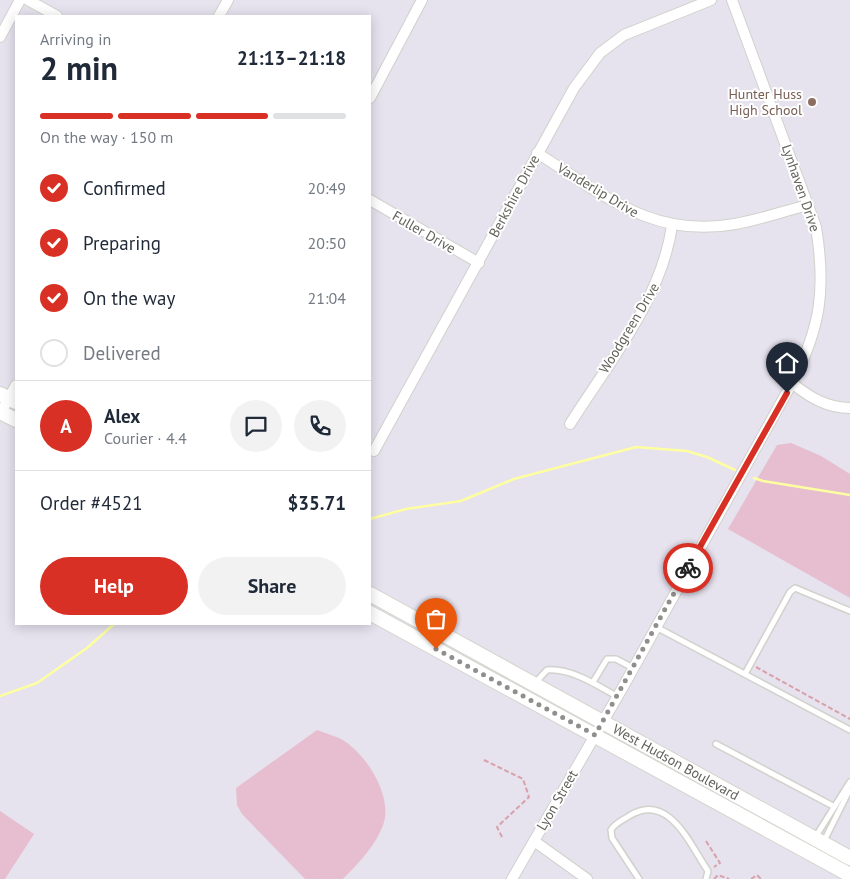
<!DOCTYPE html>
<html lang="en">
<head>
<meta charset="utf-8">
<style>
	body { margin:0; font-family:"PT Sans",sans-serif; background:#f2f2f3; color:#1f2937; height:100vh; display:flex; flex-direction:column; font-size:19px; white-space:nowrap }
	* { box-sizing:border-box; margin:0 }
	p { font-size:16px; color:#747a83 }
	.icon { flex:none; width:28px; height:28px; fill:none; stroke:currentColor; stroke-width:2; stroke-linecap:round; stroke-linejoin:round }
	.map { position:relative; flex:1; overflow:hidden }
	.drawer { position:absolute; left:15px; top:15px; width:356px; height:610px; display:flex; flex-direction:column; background:#fff; border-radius:0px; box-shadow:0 2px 12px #0003 }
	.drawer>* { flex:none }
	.pin { position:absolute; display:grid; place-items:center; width:42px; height:42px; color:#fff; margin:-51px -21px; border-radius:50% 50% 50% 0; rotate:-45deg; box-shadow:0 0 5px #0007 }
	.pin .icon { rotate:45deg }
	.courier { position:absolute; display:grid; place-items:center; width:50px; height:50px; margin:-25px; border:4px solid #d93025; border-radius:50%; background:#fff; color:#222; box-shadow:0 1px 6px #0007 }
	.headline em { font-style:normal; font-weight:800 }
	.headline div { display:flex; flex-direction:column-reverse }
	.headline { display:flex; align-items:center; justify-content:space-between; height:85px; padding:0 25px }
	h1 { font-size:32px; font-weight:800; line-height:38px }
	.bar { display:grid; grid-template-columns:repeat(4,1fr); gap:8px 5px; align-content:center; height:60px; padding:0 25px }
	.bar i { height:6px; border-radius:4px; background:#e0e1e3 }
	.bar .active { background:#d93025 }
	.bar p { grid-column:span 4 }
	.line { display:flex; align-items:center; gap:12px; padding:0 25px; border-top:1px solid #e0e1e3 }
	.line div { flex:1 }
	.round { display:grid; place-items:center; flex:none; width:52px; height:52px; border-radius:26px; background:#f2f2f3 }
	ol { padding:0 25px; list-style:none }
	li { display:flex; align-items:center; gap:15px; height:55px }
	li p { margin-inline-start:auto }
	li .icon { padding:5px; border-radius:50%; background:#d93025; color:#fff; stroke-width:4 }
	li:last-child { color:#747a83 }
	li i { width:28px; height:28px; border:2px solid #e0e1e3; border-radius:50% }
	.button { display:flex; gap:10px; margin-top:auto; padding:10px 25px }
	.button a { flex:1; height:58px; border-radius:30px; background:#d93025; color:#fff; font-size:20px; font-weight:800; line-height:58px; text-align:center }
	.button a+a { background:#f2f2f3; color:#1f2937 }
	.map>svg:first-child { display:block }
	.green { fill:#e6becf }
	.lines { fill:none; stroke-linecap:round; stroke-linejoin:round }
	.stream { stroke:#fdffa1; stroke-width:2.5 }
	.lane-casing { stroke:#d0d2cb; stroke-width:8 }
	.street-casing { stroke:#d0d2cb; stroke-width:12 }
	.secondary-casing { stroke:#d4d6cd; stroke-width:16 }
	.path { stroke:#d8a1aa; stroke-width:2; stroke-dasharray:5 2.5; stroke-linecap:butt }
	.lane { stroke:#fff; stroke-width:5 }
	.street { stroke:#fff; stroke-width:10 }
	.secondary { stroke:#fff; stroke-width:14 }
	.done { stroke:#908f8e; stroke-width:5; stroke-dasharray:0 9 }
	.route { stroke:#d93025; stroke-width:6 }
	.education-dot { fill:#8d6e63; stroke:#fff; stroke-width:2 }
	.labels { text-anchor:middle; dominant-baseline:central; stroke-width:4; stroke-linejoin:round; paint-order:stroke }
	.education-label { font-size:14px; fill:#785e54; stroke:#fff; text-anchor:end }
	.street-label { font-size:14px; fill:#62635b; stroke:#fff }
</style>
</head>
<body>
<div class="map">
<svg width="850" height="879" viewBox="0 0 850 879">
	<rect width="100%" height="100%" fill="#e6e2ee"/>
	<g class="green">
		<path d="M791 443 821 456 850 474V598L728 529 777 445Z"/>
		<path d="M317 730C324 733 332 735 339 738 364 750 392 794 384 822 378 843 358 864 343 879H305L242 814 237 805 236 788Z"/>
		<path d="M669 769 818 847 762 822Z"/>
		<path d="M0 811 34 834 5 879H0Z"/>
	</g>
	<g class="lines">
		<g class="stream">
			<path d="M754 478 763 481 850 495"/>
			<path d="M370 519 406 509 461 501 514 479 636 447 687 451 707 457 735 470"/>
			<path d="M0 696 37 683 87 648 114 624"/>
		</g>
		<g class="lane-casing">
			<g id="lane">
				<path d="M656 627 850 730"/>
				<path d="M745 674 790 592 795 588 850 611"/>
				<path d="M593 682 607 659H616L633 668"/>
				<path d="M534 684 547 670C571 668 597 685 618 697"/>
				<path d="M716 744 833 806"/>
				<path d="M816 836 850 782"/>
				<path d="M823 843 848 793 847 787"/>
				<path d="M639 879 612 838 611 830C615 823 623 820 629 816 669 791 690 845 708 871L706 879"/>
			</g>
		</g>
		<g class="street-casing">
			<g id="street">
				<path d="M28 0 57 16"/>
				<path d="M219 16 228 0"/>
				<path d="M0 37 20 0"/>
				<path d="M370 98 422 0"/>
				<path d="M537 153C603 194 652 239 735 224 759 220 784 211 808 205"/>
				<path d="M370 200 479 263"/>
				<path d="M792 383C809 397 827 408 850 408"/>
				<path d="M0 414 16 385"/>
				<path d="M570 424C609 362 661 300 672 226"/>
				<path d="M374 451 574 88 600 53 624 35 711 0"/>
				<path d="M534 841 587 879"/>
				<path d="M512 879 623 687 792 383C821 327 826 289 816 227L732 0"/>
			</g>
		</g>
		<g class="secondary-casing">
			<g id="secondary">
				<path d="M0 394 16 402"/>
				<path d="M0 412 16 420"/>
				<path d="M370 594 850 858"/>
				<path d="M370 613 850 875"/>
			</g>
		</g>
		<g class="path">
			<path d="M756 667 850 719"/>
			<path d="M484 760 523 779 529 797 497 827 503 839"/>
			<path d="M706 841 720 863 714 867"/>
			<path d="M714 879 718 875 729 879"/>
			<path d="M751 879 757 875 761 879"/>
		</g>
		<use href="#lane" class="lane"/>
		<use href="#street" class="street"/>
		<use href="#secondary" class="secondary"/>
	</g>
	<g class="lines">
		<path class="done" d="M436 649 595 735 688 568"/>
		<path class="route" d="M688 568 787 393"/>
	</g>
	<circle class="education-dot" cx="812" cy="102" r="5"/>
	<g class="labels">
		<g class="education-label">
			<text x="802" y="94">Hunter Huss<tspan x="802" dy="16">High School</tspan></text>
		</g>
		<g class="street-label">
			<text transform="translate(801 188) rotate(71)">Lynhaven Drive</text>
			<text transform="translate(598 190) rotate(31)">Vanderlip Drive</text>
			<text transform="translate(514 196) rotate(-62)">Berkshire Drive</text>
			<text transform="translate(424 232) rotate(30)">Fuller Drive</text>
			<text transform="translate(629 328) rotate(-59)">Woodgreen Drive</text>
			<text transform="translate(676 762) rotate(29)">West Hudson Boulevard</text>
			<text transform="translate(557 800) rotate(-60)">Lyon Street</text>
		</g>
	</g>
</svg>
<div class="pin" style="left:436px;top:649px;background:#ea580c"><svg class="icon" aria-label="bag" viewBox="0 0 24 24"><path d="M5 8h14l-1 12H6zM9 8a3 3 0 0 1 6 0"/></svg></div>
<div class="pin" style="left:787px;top:393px;background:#1f2937"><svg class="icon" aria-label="home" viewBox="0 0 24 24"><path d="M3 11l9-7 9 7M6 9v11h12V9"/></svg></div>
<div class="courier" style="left:688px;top:568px"><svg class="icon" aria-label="bike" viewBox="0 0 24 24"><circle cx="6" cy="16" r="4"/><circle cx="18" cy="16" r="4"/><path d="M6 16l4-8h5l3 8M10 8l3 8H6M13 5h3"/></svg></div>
<section class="drawer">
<div class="headline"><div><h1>2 min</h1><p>Arriving in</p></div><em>21:13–21:18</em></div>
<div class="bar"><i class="active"></i><i class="active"></i><i class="active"></i><i></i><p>On the way · 150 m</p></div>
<ol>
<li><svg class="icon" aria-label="check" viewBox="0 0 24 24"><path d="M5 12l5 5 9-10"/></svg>Confirmed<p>20:49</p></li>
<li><svg class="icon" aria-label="check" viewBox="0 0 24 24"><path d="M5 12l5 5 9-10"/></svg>Preparing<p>20:50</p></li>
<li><svg class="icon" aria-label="check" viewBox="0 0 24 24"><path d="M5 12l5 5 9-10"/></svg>On the way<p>21:04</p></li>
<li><i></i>Delivered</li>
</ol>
<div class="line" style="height:90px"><b class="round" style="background:#d93025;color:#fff">A</b><div><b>Alex</b><p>Courier · 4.4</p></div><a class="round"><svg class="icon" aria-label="chat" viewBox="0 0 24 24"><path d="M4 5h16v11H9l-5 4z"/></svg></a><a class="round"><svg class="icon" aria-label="phone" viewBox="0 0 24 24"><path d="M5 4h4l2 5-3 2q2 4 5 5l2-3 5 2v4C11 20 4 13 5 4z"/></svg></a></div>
<div class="line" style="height:65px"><div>Order #4521</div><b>$35.71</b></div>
<div class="button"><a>Help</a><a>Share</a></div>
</section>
</div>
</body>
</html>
